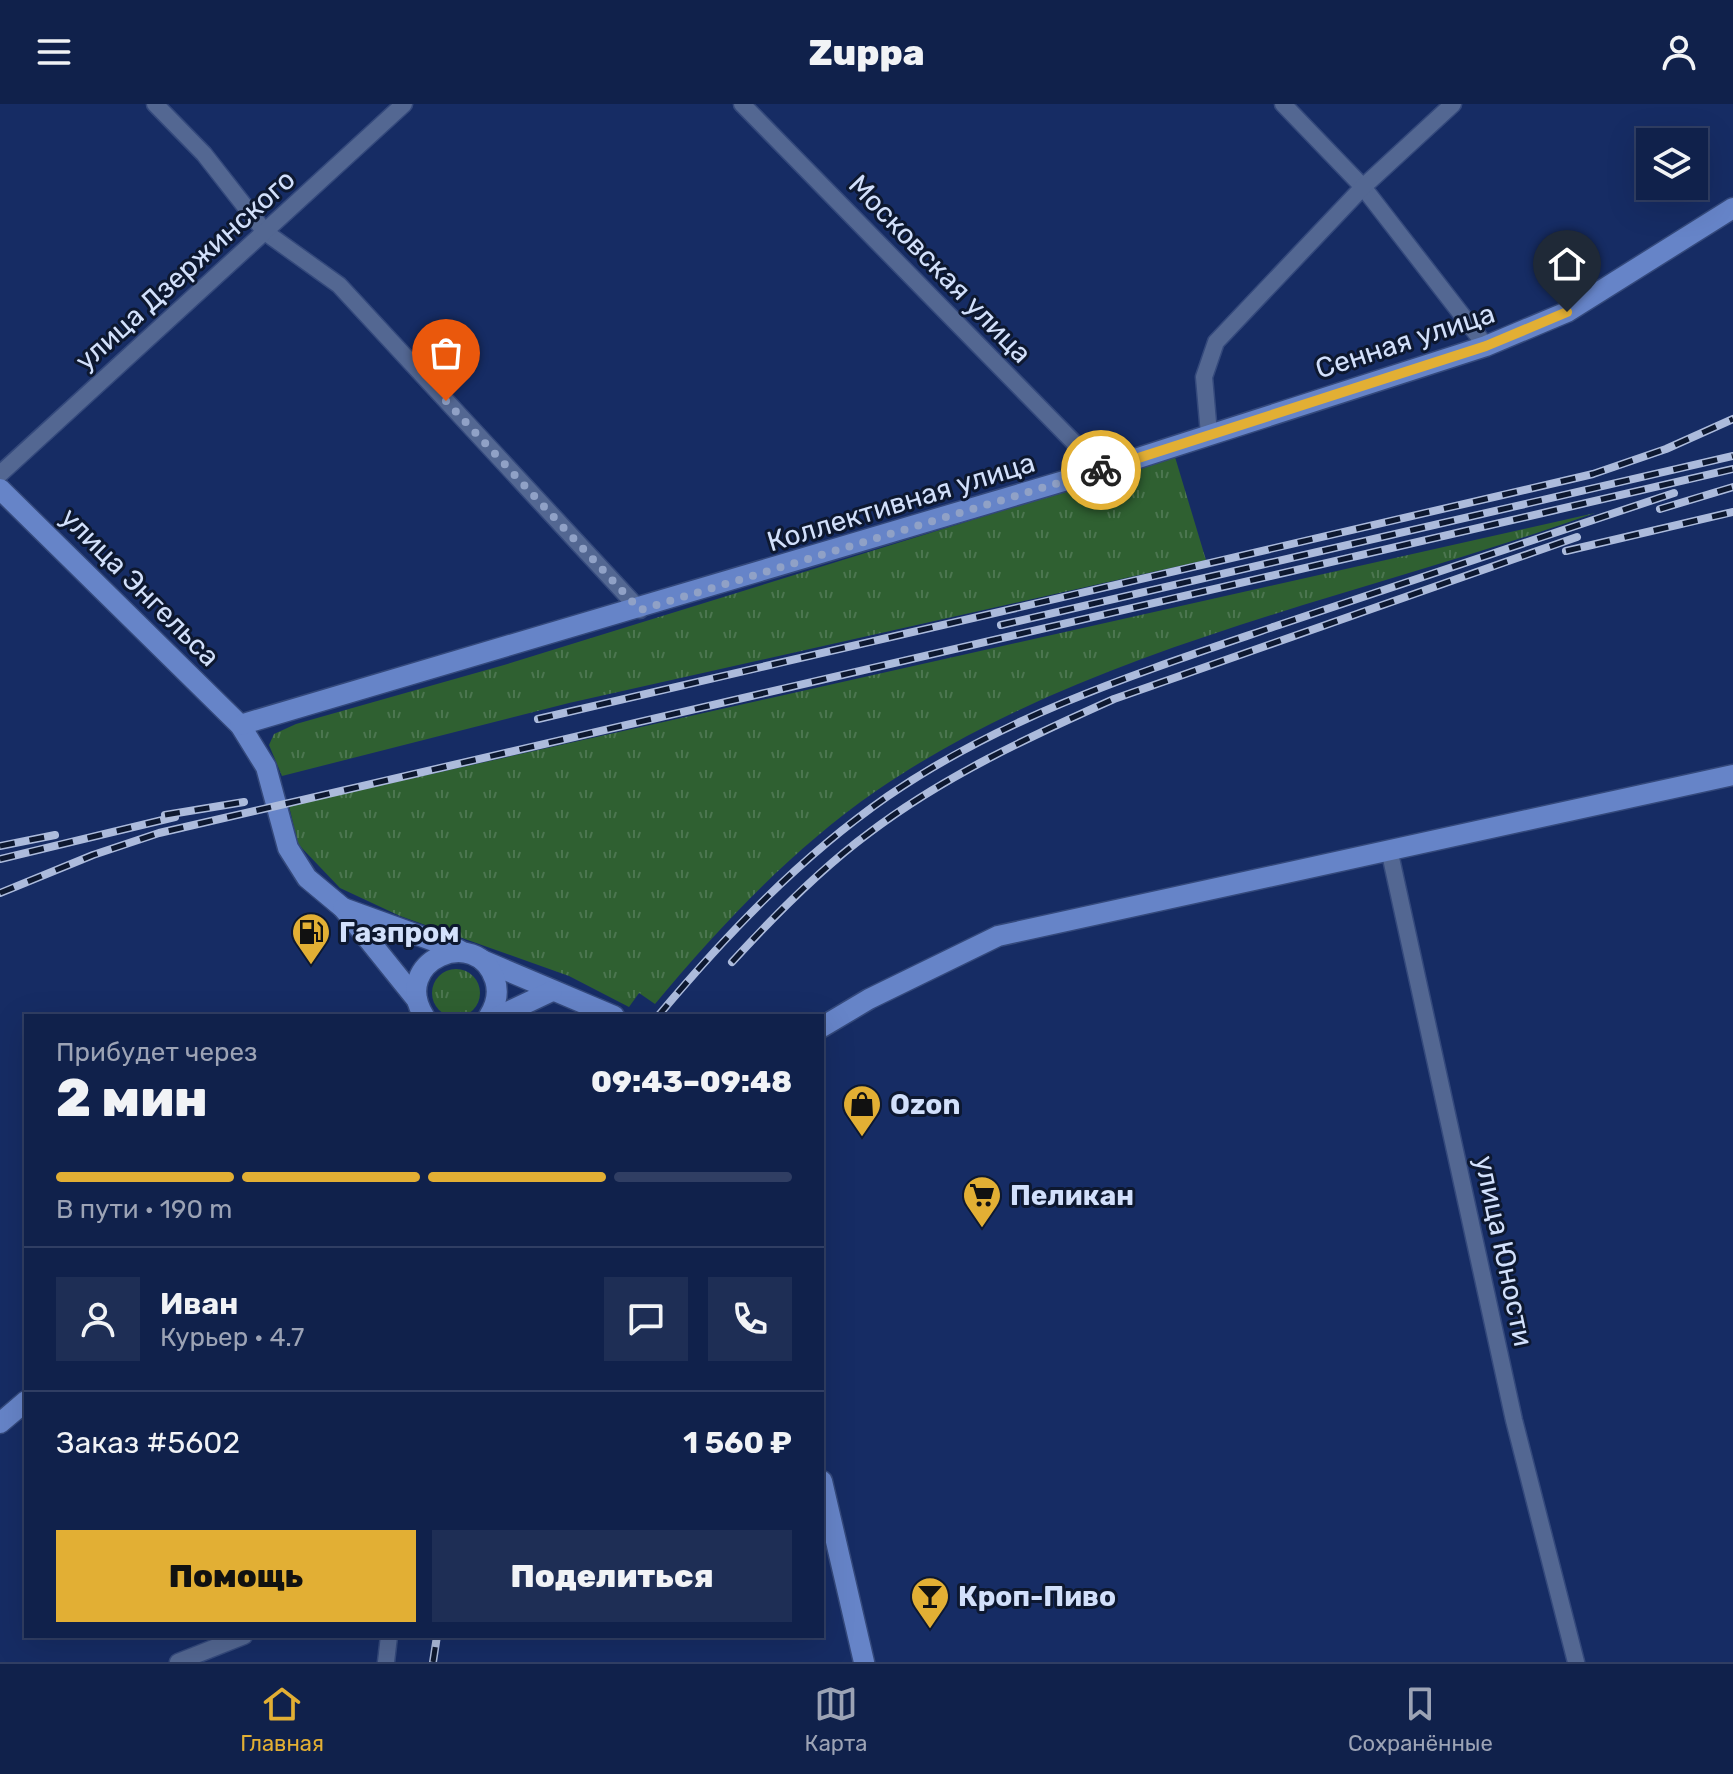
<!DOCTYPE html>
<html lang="ru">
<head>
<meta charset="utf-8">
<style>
	body { margin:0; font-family:Rubik,sans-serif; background:#1e2e55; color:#f1f3f6; height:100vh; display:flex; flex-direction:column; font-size:30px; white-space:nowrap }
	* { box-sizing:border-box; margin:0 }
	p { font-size:26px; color:#9ca3b5 }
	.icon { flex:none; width:44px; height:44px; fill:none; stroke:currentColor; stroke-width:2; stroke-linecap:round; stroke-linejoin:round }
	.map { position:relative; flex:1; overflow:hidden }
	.details { position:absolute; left:24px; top:910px; width:800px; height:624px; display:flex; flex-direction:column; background:#10214b; border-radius:0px; box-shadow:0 8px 32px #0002,0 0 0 2px #303e63 }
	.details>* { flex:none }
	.controls { position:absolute; left:1636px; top:24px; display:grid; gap:16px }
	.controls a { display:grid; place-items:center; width:72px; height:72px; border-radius:0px; background:#10214b; box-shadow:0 8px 32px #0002,0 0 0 2px #303e63; font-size:40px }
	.pin { position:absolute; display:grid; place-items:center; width:68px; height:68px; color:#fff; margin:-82px -34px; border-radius:50% 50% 50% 0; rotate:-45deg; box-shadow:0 0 8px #0007 }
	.pin .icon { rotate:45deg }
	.courier { position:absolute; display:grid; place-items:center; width:80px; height:80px; margin:-40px; border:6px solid #e2af34; border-radius:50%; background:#fff; color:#222; box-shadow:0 2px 10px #0007 }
	.overview em { font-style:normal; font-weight:800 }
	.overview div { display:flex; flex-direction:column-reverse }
	.overview { display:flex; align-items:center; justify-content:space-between; height:136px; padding:0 32px }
	h1 { font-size:52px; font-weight:800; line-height:60px }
	.bar { display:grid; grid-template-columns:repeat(4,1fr); gap:12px 8px; align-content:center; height:96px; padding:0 32px }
	.bar i { height:10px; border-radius:6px; background:#303e63 }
	.bar .selected { background:#e2af34 }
	.bar p { grid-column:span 4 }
	.line { display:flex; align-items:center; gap:20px; padding:0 32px; border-top:2px solid #303e63 }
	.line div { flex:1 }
	.round { display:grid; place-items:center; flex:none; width:84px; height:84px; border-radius:0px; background:#1e2e55 }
	.button { display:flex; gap:16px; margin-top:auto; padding:16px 32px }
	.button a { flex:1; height:92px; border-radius:0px; background:#e2af34; color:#111; font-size:32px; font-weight:800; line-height:92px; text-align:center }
	.button a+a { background:#1e2e55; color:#f1f3f6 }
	header { display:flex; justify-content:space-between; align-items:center; height:104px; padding:0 32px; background:#10214b; font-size:36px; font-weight:800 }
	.menu { display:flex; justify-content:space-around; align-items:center; height:112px; border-top:2px solid #303e63; background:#10214b; font-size:22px; color:#9ca3b5 }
	.menu a { display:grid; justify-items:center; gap:4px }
	.menu .selected { color:#e2af34 }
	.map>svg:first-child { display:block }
	.grass { fill:url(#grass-tufts) }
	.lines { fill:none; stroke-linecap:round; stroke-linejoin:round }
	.street-casing { stroke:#34497c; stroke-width:19 }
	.secondary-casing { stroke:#34497c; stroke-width:23 }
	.street { stroke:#536792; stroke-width:16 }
	.secondary { stroke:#6684c8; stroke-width:20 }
	.rail-casing { stroke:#acbbdc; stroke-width:8 }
	.rail { stroke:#0d1830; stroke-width:5; stroke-dasharray:15; stroke-linecap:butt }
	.done { stroke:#90a1c6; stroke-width:8; stroke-dasharray:0 14.4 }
	.route { stroke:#e2af34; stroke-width:10 }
	.labels { text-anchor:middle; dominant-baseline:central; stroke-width:6; stroke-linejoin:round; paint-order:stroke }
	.street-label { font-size:28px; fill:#d2e0fb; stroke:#0d1830 }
	.poi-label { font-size:28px; font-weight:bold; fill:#d2e0fb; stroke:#0d1830; text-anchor:start }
</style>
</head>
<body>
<header><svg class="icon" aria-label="menu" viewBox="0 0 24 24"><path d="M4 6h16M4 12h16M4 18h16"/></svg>Zuppa<svg class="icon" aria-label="person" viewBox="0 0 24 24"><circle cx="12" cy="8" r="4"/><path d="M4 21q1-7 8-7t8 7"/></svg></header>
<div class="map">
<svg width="1733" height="1558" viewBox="0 0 1733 1558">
	<defs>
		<pattern id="grass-tufts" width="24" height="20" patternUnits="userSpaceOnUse" patternTransform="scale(2)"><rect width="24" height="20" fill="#2f6031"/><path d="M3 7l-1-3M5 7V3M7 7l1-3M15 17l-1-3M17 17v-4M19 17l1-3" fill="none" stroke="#4c7650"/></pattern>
	</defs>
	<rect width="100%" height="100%" fill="#162c64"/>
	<g class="grass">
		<path d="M1175 353 1206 456 569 599 282 672 269 641 274 630 296 620 504 561Z"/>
		<path d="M1595 409C1360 493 1084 544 876 687 791 746 721 821 655 900L639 889 629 903 569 872 400 812 340 784 298 740 289 702Z"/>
		<circle cx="456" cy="889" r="24"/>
	</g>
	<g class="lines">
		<g class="street-casing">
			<g id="street">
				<path d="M155 0 204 50 265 128 339 181 640 506"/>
				<path d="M742 0 1101 366"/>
				<path d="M1283 0 1363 83 1486 242"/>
				<path d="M1209 330 1204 273 1216 238 1363 83 1453 0"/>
				<path d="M0 370 404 0"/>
				<path d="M1389 745 1514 1316 1576 1558"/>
				<path d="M178 1558 244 1532"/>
				<path d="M386 1558 389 1532"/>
			</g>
		</g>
		<g class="secondary-casing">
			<g id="secondary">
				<path d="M0 385 240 621 266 663 288 744 307 774 343 804 417 896"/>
				<path d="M240 621 1101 366 1486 242 1567 208 1733 104"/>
				<path d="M343 804 459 846"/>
				<path d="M482 856 614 912"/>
				<path d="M424 912C390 857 477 820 495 876 499 889 496 901 489 912"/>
				<path d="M499 912 552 887"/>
				<path d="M822 923 869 895 998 832 1733 671"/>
				<path d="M0 1319 26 1297"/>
				<path d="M822 1377 864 1558"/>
			</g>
		</g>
		<use href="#street" class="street"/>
		<use href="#secondary" class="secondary"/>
		<g class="rail-casing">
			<g id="rail">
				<path d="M1660 405 1733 383"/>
				<path d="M1566 447 1733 408"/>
				<path d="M1001 521 1733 352"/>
				<path d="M538 615 1593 370 1666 345 1733 315"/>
				<path d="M165 711 244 698"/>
				<path d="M0 742 55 731"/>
				<path d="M0 755 175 713"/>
				<path d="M0 789 93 751 159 729 1733 365"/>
				<path d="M732 858C774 812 819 766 869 729 944 672 1029 633 1114 595L1577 433"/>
				<path d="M658 912C727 830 799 754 888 692 1007 610 1144 567 1279 521 1410 477 1542 433 1674 389"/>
				<path d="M433 1558 437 1532"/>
			</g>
		</g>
		<use href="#rail" class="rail"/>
	</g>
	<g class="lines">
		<path class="done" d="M446 297 640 506 1101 366"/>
		<path class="route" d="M1101 366 1486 242 1567 208"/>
	</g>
	<defs>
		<g id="fuel-pin" transform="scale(2)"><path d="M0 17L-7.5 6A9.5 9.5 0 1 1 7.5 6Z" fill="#e2af34" stroke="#0d1830"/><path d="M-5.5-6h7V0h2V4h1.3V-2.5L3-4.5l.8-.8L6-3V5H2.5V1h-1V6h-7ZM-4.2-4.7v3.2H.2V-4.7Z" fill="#111"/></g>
		<g id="shop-pin" transform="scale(2)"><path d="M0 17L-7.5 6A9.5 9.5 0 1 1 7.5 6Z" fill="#e2af34" stroke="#0d1830"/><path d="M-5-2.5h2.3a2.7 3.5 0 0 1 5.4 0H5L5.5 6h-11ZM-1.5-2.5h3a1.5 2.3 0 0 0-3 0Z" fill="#111"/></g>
		<g id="supermarket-pin" transform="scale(2)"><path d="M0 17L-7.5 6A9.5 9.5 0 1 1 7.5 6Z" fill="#e2af34" stroke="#0d1830"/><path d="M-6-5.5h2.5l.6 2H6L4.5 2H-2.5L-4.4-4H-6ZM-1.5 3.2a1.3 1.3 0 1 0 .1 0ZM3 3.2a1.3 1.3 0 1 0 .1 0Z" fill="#111"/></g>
		<g id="bar-pin" transform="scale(2)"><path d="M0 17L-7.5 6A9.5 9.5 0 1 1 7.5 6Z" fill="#e2af34" stroke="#0d1830"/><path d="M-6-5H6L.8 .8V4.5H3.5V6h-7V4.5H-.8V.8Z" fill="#111"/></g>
	</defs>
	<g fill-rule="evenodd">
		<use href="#fuel-pin" x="311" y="828"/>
		<use href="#shop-pin" x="862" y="1000"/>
		<use href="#supermarket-pin" x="982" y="1091"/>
		<use href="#bar-pin" x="930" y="1492"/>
	</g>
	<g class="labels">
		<g class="street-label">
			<text transform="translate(940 165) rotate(46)">Московская улица</text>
			<text transform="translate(185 166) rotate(-42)">улица Дзержинского</text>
			<text transform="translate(1405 237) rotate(-18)">Сенная улица</text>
			<text transform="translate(901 398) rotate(-17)">Коллективная улица</text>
			<text transform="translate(140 483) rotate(45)">улица Энгельса</text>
			<text transform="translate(1504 1147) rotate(78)">улица Юности</text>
		</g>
		<g class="poi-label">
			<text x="339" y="828">Газпром</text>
			<text x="890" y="1000">Ozon</text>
			<text x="1010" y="1091">Пеликан</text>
			<text x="958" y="1492">Кроп-Пиво</text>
		</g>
	</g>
</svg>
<div class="controls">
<a><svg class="icon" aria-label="layers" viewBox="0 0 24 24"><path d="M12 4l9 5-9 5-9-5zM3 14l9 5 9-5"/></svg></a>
</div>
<div class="pin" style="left:446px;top:297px;background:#ea580c"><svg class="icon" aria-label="bag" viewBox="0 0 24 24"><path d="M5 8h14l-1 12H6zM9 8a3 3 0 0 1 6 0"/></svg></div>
<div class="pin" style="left:1567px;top:208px;background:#1f2937"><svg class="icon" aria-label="home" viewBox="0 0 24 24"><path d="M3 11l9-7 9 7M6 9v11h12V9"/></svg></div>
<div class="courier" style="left:1101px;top:366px"><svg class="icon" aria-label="bike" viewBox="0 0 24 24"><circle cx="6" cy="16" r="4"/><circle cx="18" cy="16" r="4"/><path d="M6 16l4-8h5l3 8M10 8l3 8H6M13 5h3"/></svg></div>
<section class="details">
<div class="overview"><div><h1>2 мин</h1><p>Прибудет через</p></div><em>09:43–09:48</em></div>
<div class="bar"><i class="selected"></i><i class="selected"></i><i class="selected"></i><i></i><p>В пути · 190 m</p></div>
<div class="line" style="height:144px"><a class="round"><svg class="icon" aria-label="person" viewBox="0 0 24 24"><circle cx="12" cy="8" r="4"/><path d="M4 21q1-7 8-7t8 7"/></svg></a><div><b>Иван</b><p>Курьер · 4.7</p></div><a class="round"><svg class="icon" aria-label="chat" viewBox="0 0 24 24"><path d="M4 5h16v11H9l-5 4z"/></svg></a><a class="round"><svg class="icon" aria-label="phone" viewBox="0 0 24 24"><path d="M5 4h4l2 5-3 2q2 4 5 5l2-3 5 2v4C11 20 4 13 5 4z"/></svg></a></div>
<div class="line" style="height:104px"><div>Заказ #5602</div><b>1 560 ₽</b></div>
<div class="button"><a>Помощь</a><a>Поделиться</a></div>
</section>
</div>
<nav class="menu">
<a class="selected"><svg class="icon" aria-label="home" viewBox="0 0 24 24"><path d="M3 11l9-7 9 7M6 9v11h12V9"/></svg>Главная</a>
<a><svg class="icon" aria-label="map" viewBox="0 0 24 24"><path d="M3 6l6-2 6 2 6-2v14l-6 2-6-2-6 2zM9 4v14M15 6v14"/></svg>Карта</a>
<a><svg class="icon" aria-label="saved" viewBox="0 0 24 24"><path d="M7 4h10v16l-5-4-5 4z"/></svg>Сохранённые</a>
</nav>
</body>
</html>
